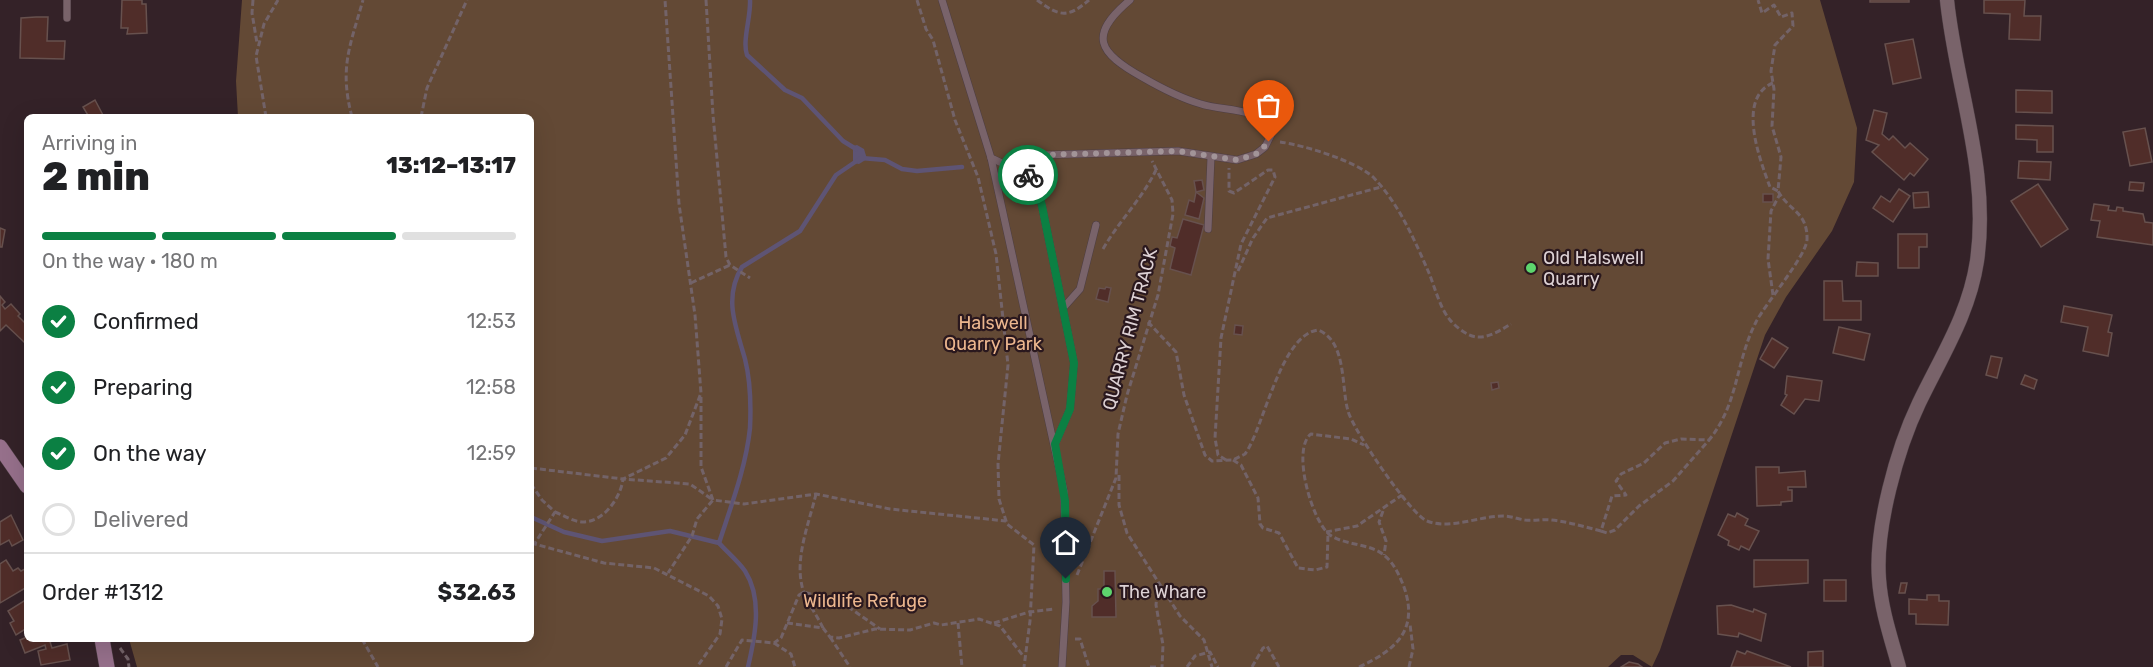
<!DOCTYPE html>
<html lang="en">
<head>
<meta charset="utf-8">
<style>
	body { margin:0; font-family:Rubik,sans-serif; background:#f6f6f6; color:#202124; height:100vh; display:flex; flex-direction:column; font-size:22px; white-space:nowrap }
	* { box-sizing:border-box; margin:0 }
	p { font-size:20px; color:#757577 }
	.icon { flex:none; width:33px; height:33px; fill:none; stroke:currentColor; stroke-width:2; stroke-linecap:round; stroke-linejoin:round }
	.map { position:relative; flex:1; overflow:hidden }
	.drawer { position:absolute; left:24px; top:114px; width:510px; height:528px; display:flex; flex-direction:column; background:#fff; border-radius:9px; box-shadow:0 6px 24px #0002 }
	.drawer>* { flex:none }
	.pin { position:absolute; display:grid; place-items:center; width:51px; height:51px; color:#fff; margin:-62px -26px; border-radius:50% 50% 50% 0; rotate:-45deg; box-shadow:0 0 6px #0007 }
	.pin .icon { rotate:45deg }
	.courier { position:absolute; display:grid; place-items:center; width:60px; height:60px; margin:-30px; border:4px solid #0b8043; border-radius:50%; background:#fff; color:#222; box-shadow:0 2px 8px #0007 }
	.headline em { font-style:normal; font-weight:800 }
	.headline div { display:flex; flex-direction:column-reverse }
	.headline { display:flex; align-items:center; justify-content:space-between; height:102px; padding:0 18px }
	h1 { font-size:39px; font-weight:800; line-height:45px }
	.bar { display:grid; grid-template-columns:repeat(4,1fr); gap:9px 6px; align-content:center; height:72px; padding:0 18px }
	.bar i { height:8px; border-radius:4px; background:#e0e0e0 }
	.bar .selected { background:#0b8043 }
	.bar p { grid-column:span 4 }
	.line { display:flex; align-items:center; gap:15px; padding:0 18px; border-top:2px solid #e0e0e0 }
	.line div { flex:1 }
	ol { padding:0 18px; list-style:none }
	li { display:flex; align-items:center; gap:18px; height:66px }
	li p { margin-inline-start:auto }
	li .icon { padding:6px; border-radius:50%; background:#0b8043; color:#fff; stroke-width:4 }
	li:last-child { color:#757577 }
	li i { width:33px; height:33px; border:3px solid #e0e0e0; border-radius:50% }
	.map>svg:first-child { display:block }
	.green { fill:#634935 }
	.water { fill:#5e5474 }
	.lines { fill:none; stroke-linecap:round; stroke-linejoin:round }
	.stream { stroke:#5e5474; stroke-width:4.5 }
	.building { fill:#502d29; stroke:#67514e; stroke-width:1.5 }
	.lane-casing { stroke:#4d3e44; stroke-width:8 }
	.street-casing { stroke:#4d3e44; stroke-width:15 }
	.secondary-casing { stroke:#4d3e44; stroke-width:16 }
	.path { stroke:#736368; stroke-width:3; stroke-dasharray:6 3; stroke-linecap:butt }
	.lane { stroke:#79636a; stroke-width:7 }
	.street { stroke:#79636a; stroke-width:14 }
	.secondary { stroke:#96708b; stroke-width:15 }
	.done { stroke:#a29498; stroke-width:6; stroke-dasharray:0 10.8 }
	.route { stroke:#0b8043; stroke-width:8 }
	.poi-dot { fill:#5dd56d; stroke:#2a181e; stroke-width:2 }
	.labels { text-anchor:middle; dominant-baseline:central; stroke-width:4.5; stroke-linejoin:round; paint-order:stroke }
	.poi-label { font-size:18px; fill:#ddd1d4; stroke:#2a181e; text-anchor:start }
	.park-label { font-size:18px; fill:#ecb68e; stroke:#2a181e }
	.street-label { font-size:18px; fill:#ddd1d4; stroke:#2a181e }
</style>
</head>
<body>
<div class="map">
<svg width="2153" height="667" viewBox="0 0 2153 667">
	<rect width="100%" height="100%" fill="#342228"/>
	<path class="green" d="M242 0H1820L1857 128 1854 182 1832 231 1786 297 1765 335 1660 650 1652 667 1633 655H1621L1608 667H137L129 639H531V117H238L236 81Z"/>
	<path class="water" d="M857 145 864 149 867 159 859 164 853 163V146Z"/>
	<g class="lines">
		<g class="stream">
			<path d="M750 0C751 17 742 41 747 55L785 90 802 98 843 141 856 149"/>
			<path d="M531 517 564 532 602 541 670 531 719 543C731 506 746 467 750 428 751 407 750 379 745 359 736 327 723 298 742 267L800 231 836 175 861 158 885 160 902 169 917 171 962 167"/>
			<path d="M719 543C727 552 738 561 745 571 763 599 755 637 748 667"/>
		</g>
	</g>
	<g class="building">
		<path d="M122 0H142V4H146L147 33 127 34 128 28H121Z"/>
		<rect x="1870" y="0" width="39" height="2"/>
		<path d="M1984 0H2025L2024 16H2041L2040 40 2009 39 2010 14 1984 13Z"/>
		<path d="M36 17H48L47 41H65L64 59 20 58 21 18Z"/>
		<path d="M1913 39 1921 78 1893 84 1885 44Z"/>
		<path d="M2016 90 2052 91V113L2016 112Z"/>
		<path d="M95 100 104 117H89L83 107Z"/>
		<path d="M1874 110 1887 113 1882 134 1889 140 1893 136 1905 148 1910 143 1928 159 1914 176 1910 173 1904 180 1872 152 1879 145 1866 140Z"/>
		<path d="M2016 125 2053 126V152H2037V140L2016 139Z"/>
		<path d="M2145 128 2152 162 2130 166 2123 132Z"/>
		<path d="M2019 161 2051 162 2050 180 2018 178Z"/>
		<path d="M1202 180 1204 190 1196 192 1194 181Z"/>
		<path d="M2130 182 2144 183 2143 191 2129 190Z"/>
		<path d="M2038 184 2068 229 2041 247 2011 201Z"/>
		<path d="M1899 189 1910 196 1893 222 1873 208 1881 196 1890 202Z"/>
		<path d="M1196 192 1204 198 1199 219 1185 215 1189 200 1194 202Z"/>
		<path d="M1928 192 1929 207 1914 208 1913 193Z"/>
		<rect x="1763" y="194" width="10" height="8"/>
		<path d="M2094 204 2109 206 2108 210 2116 211 2117 207 2123 208V211L2143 214 2145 222 2153 223V245L2097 237 2100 221 2091 220Z"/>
		<path d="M1183 219 1204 225 1191 275 1170 269 1175 248 1170 246 1172 237 1177 238Z"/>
		<path d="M0 228 5 230 2 247H0Z"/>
		<path d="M1898 234H1927V247H1919V268H1898Z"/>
		<path d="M1857 262 1878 263V276H1856Z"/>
		<path d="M1824 281H1842L1843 301H1861V320H1824Z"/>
		<path d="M1106 287 1111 288 1108 302 1096 299 1099 288 1105 289Z"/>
		<path d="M0 296 5 302 2 305 5 309 11 304 20 314 18 316 27 325V339L24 342 6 325 0 331Z"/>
		<path d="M2064 306 2112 315 2108 332 2112 333 2108 356 2083 351 2088 327 2061 322Z"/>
		<path d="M1235 325 1243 326 1242 335 1234 334Z"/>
		<path d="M1839 327 1870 334 1864 360 1833 353Z"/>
		<path d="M1772 338 1788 348 1774 368 1760 359Z"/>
		<path d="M1991 356 2002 358 1997 378 1986 375Z"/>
		<path d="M2025 375 2037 380 2034 389 2021 384Z"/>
		<path d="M1787 376 1822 381 1819 401 1805 399 1794 414 1781 405 1787 395 1785 394Z"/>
		<path d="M1498 382 1499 388 1492 390 1491 383Z"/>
		<path d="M1756 467H1779V473L1805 471 1806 487H1788V490H1792V501L1781 502V505L1757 506Z"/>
		<path d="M1737 513 1748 519 1745 525 1759 531 1749 550 1741 546 1739 550 1728 545 1729 541 1718 535 1728 514 1735 517Z"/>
		<path d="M11 515 23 540 12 546 9 540 0 545V522Z"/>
		<path d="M6 560 13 571 18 568 21 571 27 568V587L0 603V564Z"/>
		<path d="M1754 560H1808V583L1754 587Z"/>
		<path d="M1104 571H1115L1116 617H1092V606L1098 601V589H1104Z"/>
		<rect x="1824" y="580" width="22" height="21"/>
		<path d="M1901 583H1907L1905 593H1899Z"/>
		<path d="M1927 595H1939V601H1949L1948 625 1916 624V614H1909V599L1927 600Z"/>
		<path d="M27 599V628L16 635 10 623 14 621 8 611Z"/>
		<path d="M1731 605 1753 612 1754 609 1766 614 1761 641 1739 633 1738 637 1718 634 1717 606Z"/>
		<path d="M27 637V639H56L50 642 52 648 67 644 70 660 41 665 38 651 46 649 45 645 25 653 20 640Z"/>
		<path d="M1737 651 1745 654 1747 651 1791 667H1731Z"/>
		<path d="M1823 651V667H1808V652Z"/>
		<path d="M1629 662 1638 664 1642 667H1621Z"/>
	</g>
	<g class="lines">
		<g class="lane-casing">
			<g id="lane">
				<path d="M942 0 991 158 1064 491 1066 602 1062 667"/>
				<path d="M67 18V0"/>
				<path d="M991 158C1020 172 1033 171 1042 206L1074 363 1070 409 1055 444"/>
				<path d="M1010 166 1042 155 1178 151 1237 160 1256 154 1265 147 1271 135 1270 128C1257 107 1222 111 1201 104 1180 98 1161 88 1142 77 1099 53 1087 36 1130 0"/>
				<path d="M1208 229 1211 157"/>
				<path d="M1064 307 1080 289 1096 225"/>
			</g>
		</g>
		<g class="street-casing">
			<path id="street" d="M1899 667C1891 638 1881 609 1879 579 1875 528 1897 449 1919 403 1942 355 1969 314 1977 261 1990 170 1956 88 1947 0"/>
		</g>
		<g class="secondary-casing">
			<g id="secondary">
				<path d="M0 447 27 486"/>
				<path d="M102 639 107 667"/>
			</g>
		</g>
		<g class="path">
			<path d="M253 0 252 13 257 43"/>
			<path d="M706 0 713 115 726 257 730 265 750 278"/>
			<path d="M917 0 926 29 933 40 955 120 978 177 996 254 1008 365 998 464 999 499 1007 524 1034 545 1030 621 1024 667"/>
			<path d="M1037 0C1059 16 1067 19 1089 0"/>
			<path d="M1773 83C1736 98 1760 160 1770 187L1778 191"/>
			<path d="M266 117 256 56 264 24 278 0"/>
			<path d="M352 117C339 68 350 46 363 0"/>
			<path d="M421 117 427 88 467 0"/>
			<path d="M1280 142C1303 145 1357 161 1374 178 1399 204 1415 241 1429 273 1435 288 1440 308 1450 320 1456 327 1467 336 1477 337 1489 338 1501 330 1511 324"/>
			<path d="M1103 249C1119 221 1142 199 1156 170"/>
			<path d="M1238 271 1253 238 1267 218 1381 187"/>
			<path d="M691 283 730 265"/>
			<path d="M1773 295 1768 259 1771 211 1780 194"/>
			<path d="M1148 322 1176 352 1184 395 1205 455 1212 461 1233 460 1245 454C1264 428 1280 335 1318 330 1347 341 1341 387 1348 411 1353 430 1411 515 1427 521 1449 530 1480 516 1503 516 1511 516 1518 519 1525 520 1534 521 1543 519 1552 520 1569 522 1585 527 1601 531L1612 496 1626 495 1616 481 1621 474 1644 463 1665 443 1681 439 1709 440C1739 403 1735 363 1756 322 1766 303 1806 256 1807 240 1808 212 1789 211 1778 191L1781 157 1772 126 1774 89 1771 71 1775 45 1793 26 1792 13 1781 17 1774 5 1762 13 1758 0"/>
			<path d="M701 397V467L713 500 744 504 816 494 890 509 1006 521"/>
			<path d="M1226 460 1218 455 1215 438 1221 338 1241 244 1275 177 1273 170H1268L1234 193 1229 191V168"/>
			<path d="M1233 460 1241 465 1258 498 1260 524 1263 528 1279 533 1298 568 1315 570 1327 567 1328 534"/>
			<path d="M531 468 623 479 666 458 685 435 701 393 695 315 679 204 665 0"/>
			<path d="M1119 475V505L1127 533 1180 616 1204 640 1212 667"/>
			<path d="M531 484 542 500 555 512 535 543"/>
			<path d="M816 494C809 523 795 557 802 586 805 600 817 615 823 628"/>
			<path d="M1383 511 1379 522 1386 541 1384 555"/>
			<path d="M555 512C563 515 574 522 583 522 604 522 621 497 623 479L690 484 713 500 697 519 692 536 668 573"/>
			<path d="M1601 531 1607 533 1615 530 1639 506 1673 481 1709 440"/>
			<path d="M1326 532 1357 526 1402 495"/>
			<path d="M531 543 604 563 654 568 709 596 718 606 722 619 720 634 697 667"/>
			<path d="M1077 575 1116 478 1118 434 1127 395 1158 295 1173 214 1172 200 1152 161"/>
			<path d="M1158 584 1156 605 1163 645 1162 667"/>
			<path d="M787 623 823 628 830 637 839 638 875 629 910 630 934 623 941 625 979 619 1000 626 1024 657"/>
			<path d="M958 623 962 667"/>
			<path d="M994 623 1029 612 1055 609"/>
			<path d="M830 637 850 667"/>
			<path d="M362 639 378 667"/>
			<path d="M1075 639H1080L1089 667"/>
			<path d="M774 643 791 654 795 667"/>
			<path d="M120 648 128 659 129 667"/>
			<path d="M726 667 742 640 774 643 781 638 799 595 804 592 844 604 880 629"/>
			<path d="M1150 667H1157"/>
			<path d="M1187 667 1195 656 1210 652 1218 667"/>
			<path d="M1252 667 1263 648 1267 646 1279 667"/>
			<path d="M1359 667C1396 650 1419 630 1404 587 1400 577 1394 563 1385 556 1371 543 1346 546 1330 535 1312 522 1291 449 1311 434L1351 439 1364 445"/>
			<path d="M1409 667 1413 649 1410 624"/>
		</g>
		<use href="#lane" class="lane"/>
		<use href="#street" class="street"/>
		<use href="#secondary" class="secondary"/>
	</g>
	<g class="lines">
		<path class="done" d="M1028 175 1010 166 1042 155 1178 151 1237 160 1256 154 1269 142"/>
		<path class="route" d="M1028 175 1038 190 1042 206 1074 363 1070 409 1055 444 1065 501 1066 579"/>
	</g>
	<g class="poi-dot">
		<circle cx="1531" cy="268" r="6"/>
		<circle cx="1107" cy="592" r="6"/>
	</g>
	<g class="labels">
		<g class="poi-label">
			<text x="1543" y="258">Old Halswell<tspan x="1543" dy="21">Quarry</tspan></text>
			<text x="1119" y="592">The Whare</text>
		</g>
		<g class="park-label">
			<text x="993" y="323">Halswell<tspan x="993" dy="21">Quarry Park</tspan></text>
			<text x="865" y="601">Wildlife Refuge</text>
		</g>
		<g class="street-label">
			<text transform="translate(1130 329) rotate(-75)">QUARRY RIM TRACK</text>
		</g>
	</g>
</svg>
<div class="pin" style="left:1269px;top:142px;background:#ea580c"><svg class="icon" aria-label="bag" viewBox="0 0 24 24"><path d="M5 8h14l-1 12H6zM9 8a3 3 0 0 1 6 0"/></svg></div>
<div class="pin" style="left:1066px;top:579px;background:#1f2937"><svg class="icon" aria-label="home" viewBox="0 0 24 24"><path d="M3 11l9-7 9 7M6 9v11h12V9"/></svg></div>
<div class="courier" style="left:1028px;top:175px"><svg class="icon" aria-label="bike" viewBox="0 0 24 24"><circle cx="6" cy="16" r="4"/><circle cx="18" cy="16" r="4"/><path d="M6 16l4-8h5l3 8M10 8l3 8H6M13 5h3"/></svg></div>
<section class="drawer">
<div class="headline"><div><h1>2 min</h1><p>Arriving in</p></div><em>13:12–13:17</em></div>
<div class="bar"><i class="selected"></i><i class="selected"></i><i class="selected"></i><i></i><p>On the way · 180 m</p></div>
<ol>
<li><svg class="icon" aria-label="check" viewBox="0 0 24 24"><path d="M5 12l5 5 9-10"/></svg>Confirmed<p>12:53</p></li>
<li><svg class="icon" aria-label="check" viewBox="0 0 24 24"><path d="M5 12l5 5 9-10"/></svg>Preparing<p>12:58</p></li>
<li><svg class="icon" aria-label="check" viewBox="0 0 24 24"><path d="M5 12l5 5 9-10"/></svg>On the way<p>12:59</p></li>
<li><i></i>Delivered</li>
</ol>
<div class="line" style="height:78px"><div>Order #1312</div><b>$32.63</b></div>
</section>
</div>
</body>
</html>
